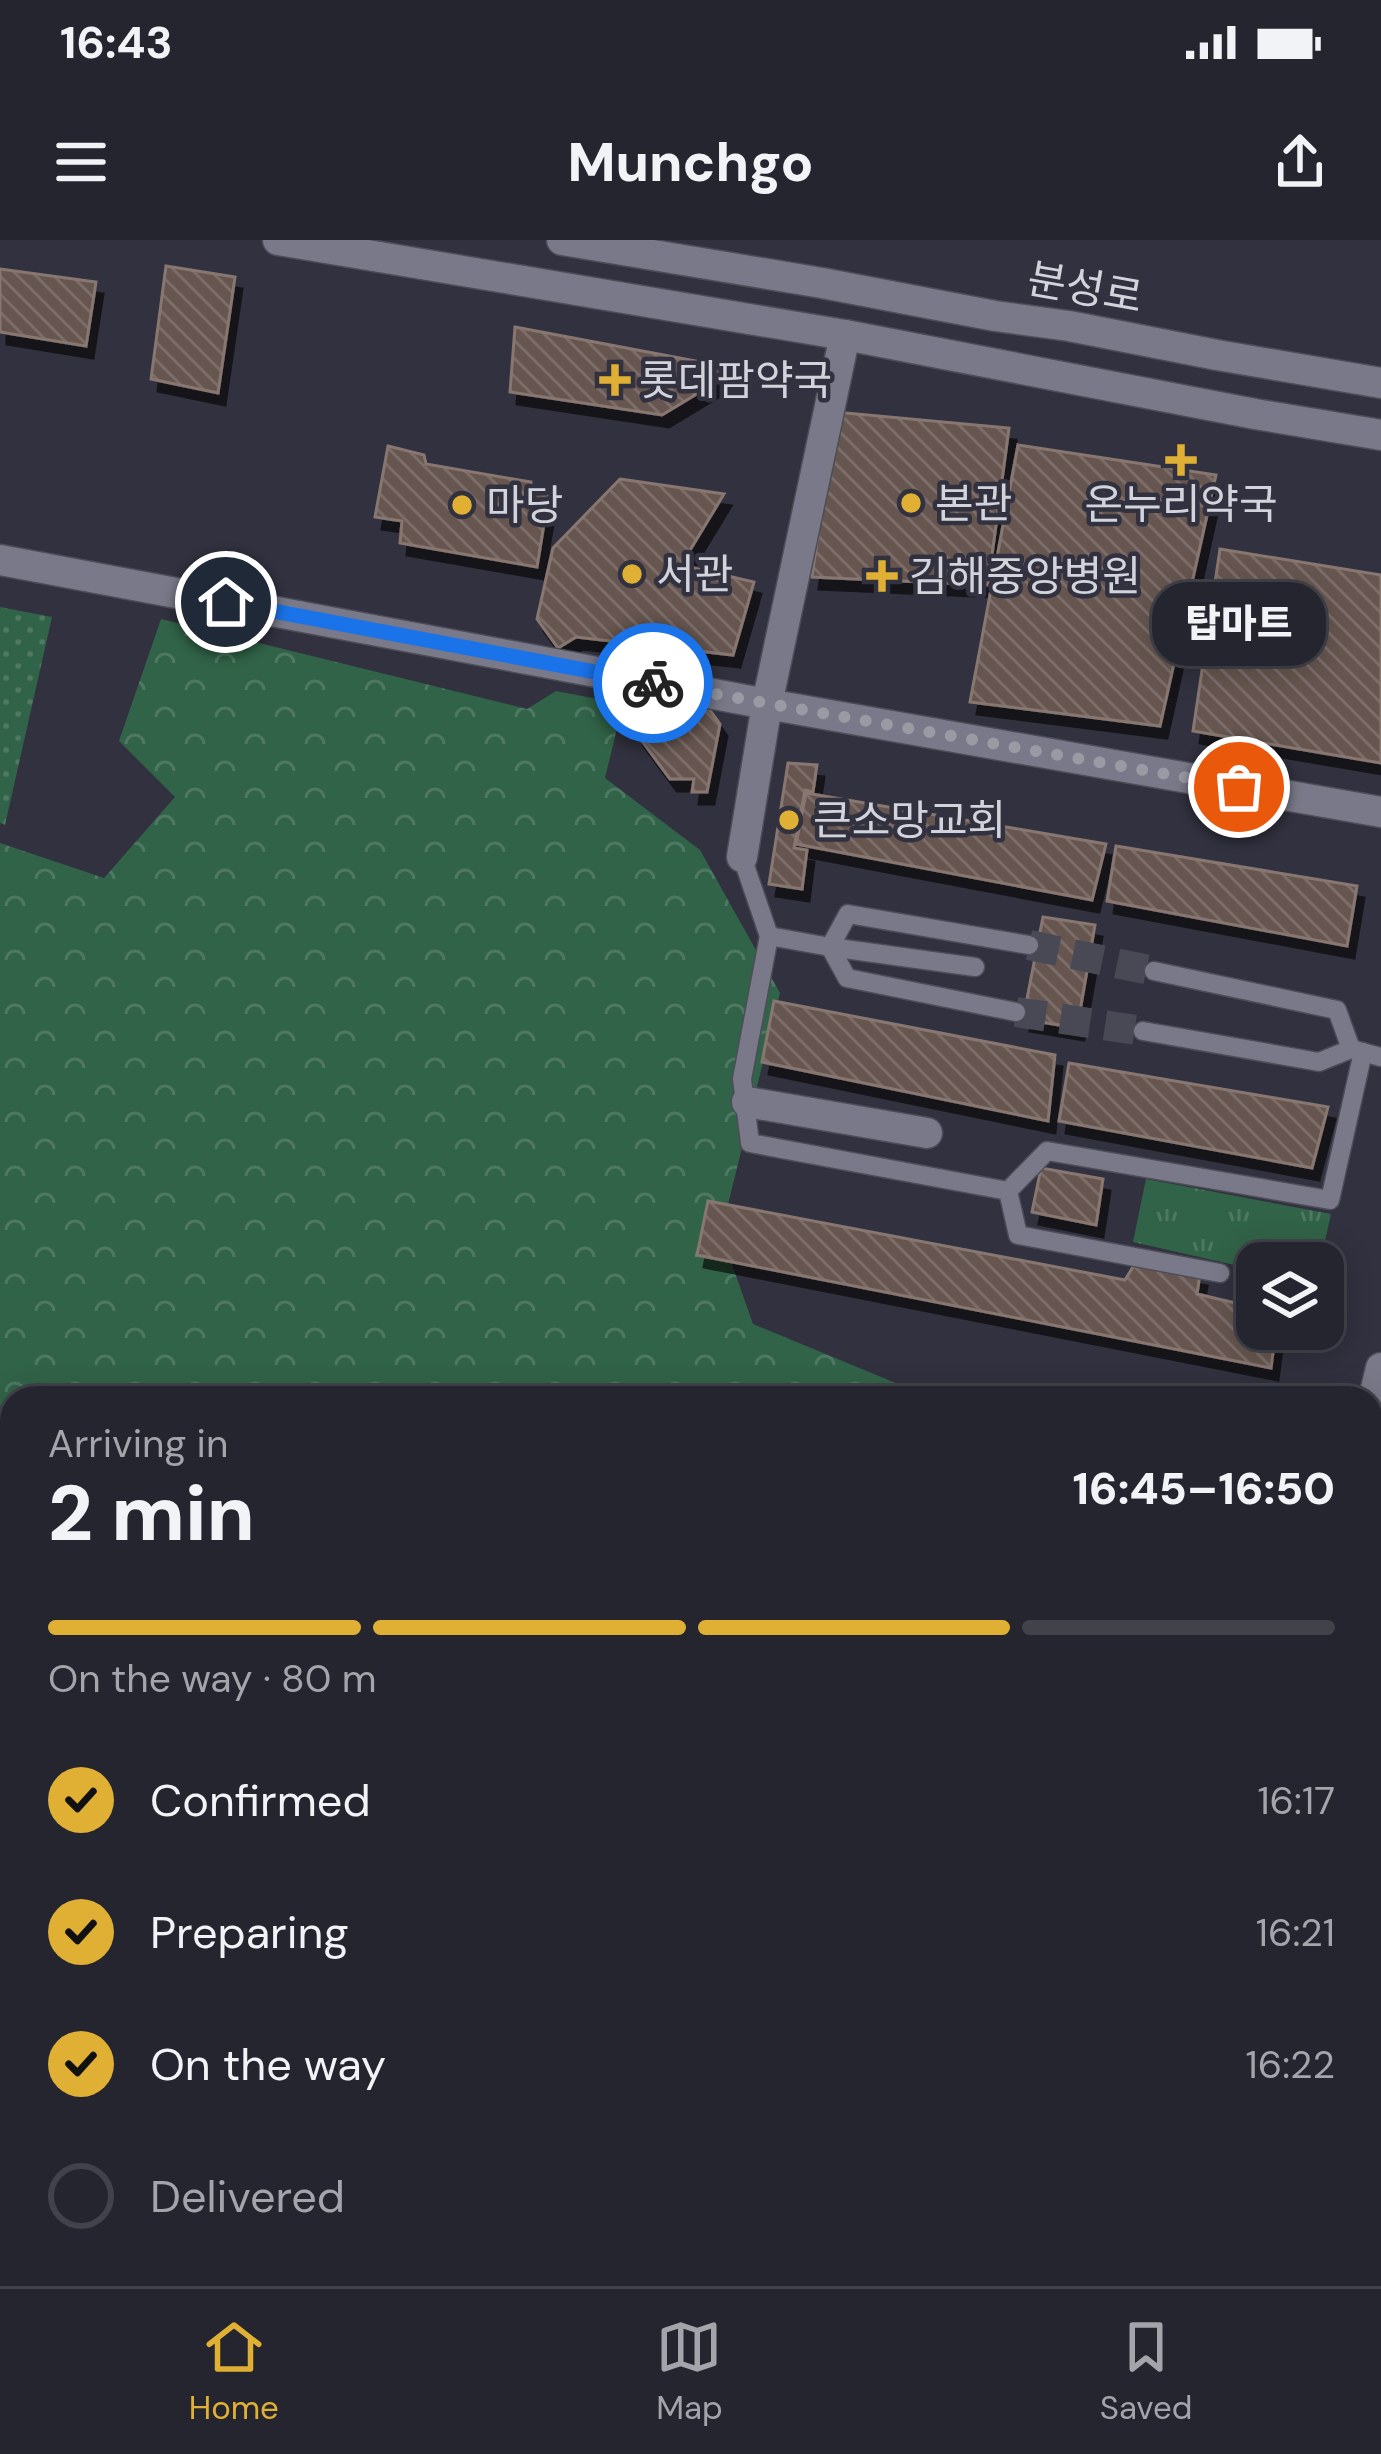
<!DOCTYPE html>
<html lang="en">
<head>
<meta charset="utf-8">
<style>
	body { margin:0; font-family:"DM Sans","Noto Sans KR",sans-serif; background:#31313b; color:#f1f3f6; height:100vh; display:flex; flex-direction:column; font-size:45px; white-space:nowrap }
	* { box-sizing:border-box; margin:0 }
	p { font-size:39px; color:#a3a5aa }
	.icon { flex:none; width:66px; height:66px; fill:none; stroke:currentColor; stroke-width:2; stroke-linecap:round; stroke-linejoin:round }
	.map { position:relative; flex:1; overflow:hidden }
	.side { position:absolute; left:0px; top:1146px; width:1383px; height:900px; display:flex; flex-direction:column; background:#25252f; border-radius:36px 36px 0 0; box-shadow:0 6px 30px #0003,0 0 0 3px #42424b }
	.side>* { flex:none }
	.buttons { position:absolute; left:1236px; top:1002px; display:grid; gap:24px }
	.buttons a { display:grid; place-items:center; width:108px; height:108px; border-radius:24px; background:#25252f; box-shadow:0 6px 30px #0003,0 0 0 3px #42424b; font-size:60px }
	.pin { position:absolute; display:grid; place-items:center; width:102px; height:102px; color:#fff; margin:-51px; border:6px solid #fff; border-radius:50%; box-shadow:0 3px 12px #0007 }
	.courier { position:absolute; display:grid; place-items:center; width:120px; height:120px; margin:-60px; border:9px solid #1a73e8; border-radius:50%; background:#fff; color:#222; box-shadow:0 3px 15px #0007 }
	.bubble { position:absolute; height:84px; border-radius:36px; background:#25252f; box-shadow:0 6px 30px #0003,0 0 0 3px #42424b; font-size:39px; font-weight:800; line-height:84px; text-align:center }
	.headline em { font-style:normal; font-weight:800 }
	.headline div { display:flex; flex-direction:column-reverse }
	.headline { display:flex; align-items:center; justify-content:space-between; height:204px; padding:0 48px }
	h1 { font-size:78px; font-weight:800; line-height:90px }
	.bar { display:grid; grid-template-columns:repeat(4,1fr); gap:18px 12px; align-content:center; height:144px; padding:0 48px }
	.bar i { height:15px; border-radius:9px; background:#42424b }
	.bar .active { background:#e0b034 }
	.bar p { grid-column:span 4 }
	ol { padding:0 48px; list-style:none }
	li { display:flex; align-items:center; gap:36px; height:132px }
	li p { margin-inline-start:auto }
	li .icon { padding:12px; border-radius:50%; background:#e0b034; color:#111; stroke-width:4 }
	li:last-child { color:#a3a5aa }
	li i { width:66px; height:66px; border:6px solid #42424b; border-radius:50% }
	.status { display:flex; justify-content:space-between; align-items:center; height:84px; padding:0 60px; background:#25252f; direction:ltr }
	.status svg { height:33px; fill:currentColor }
	header { display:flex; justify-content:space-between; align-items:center; height:156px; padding:0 48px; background:#25252f; font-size:54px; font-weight:800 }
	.dock { display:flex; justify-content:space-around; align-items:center; height:168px; border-top:3px solid #42424b; background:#25252f; font-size:33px; color:#a3a5aa }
	.dock a { display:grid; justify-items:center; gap:6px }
	.dock .active { color:#e0b034 }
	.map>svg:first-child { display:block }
	.grass { fill:url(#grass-dots) }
	.forest { fill:url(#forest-crowns) }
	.park { fill:url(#park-tufts) }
	.building { fill:url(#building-back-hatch); stroke:#887771; stroke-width:3; filter:url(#shadow) }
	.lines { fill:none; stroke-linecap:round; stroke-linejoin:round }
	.minor-tunnel { stroke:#494956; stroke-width:30; stroke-dasharray:30 15; stroke-linecap:butt }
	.service-casing { stroke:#4d4d58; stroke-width:21 }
	.minor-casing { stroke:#4d4d58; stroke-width:33 }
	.secondary-casing { stroke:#4d4d58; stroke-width:33 }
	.path { stroke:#676773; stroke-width:6; stroke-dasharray:9 9; stroke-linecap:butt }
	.service { stroke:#797989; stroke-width:18 }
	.minor { stroke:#797989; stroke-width:30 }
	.secondary { stroke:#797989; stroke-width:30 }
	.done { stroke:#9a9aa4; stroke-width:12; stroke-dasharray:0 21.6 }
	.route { stroke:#1a73e8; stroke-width:15 }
	.poi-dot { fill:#e0b034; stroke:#31313f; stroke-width:4.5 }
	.labels { text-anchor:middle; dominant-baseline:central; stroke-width:9; stroke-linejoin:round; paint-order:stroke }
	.street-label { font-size:42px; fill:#d2d3db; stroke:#31313f }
	.poi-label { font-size:42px; fill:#d2d3db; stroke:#31313f; text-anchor:start }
</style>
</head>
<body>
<div class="status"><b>16:43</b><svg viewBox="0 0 49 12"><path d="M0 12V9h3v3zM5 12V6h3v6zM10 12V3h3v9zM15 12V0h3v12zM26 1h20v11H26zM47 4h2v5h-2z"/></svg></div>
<header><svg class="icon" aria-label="menu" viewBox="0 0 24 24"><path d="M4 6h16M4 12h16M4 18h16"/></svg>Munchgo<svg class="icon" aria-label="share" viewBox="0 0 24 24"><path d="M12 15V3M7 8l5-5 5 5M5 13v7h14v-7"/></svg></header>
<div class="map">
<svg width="1381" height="2046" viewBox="0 0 1381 2046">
	<defs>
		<pattern id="grass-dots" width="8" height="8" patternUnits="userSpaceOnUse" patternTransform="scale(3)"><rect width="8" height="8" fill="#316348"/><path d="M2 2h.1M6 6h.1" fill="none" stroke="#4e7862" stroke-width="1.8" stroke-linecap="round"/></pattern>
		<pattern id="forest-crowns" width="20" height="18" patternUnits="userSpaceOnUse" patternTransform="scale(3)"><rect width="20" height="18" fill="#316348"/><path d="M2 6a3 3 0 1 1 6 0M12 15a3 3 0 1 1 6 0" fill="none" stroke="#4e7862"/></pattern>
		<pattern id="park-tufts" width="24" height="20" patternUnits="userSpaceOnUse" patternTransform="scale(3)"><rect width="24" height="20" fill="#316348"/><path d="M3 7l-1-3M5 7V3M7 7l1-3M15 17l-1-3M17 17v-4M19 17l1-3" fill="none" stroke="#4e7862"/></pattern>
		<pattern id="building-back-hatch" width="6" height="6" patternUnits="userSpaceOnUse" patternTransform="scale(3)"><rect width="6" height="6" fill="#665650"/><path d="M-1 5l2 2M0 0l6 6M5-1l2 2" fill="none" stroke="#7b6d69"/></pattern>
		<filter id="shadow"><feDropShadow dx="7" dy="12" stdDeviation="0" flood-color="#0009"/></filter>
	</defs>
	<rect width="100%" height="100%" fill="#31313f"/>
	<path class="grass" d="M0 367 52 377 5 585 0 583Z"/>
	<path class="forest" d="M161 379 527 469 556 451 623 464 605 538 700 610 780 753 721 993 753 1084 932 1158H12V2034H1371V1442L1381 1457V2046H0V603L104 638 175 557 119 501Z"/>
	<path class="park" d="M1146 939 1331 974 1320 1023H1257V1030L1133 1002Z"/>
	<g class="building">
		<path d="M166 26 235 37 218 153 151 139Z"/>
		<path d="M0 29 96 42 86 106 0 92Z"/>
		<path d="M515 87 738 129 662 175 510 152Z"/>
		<path d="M835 172 1009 188 988 345 812 337Z"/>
		<path d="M1018 205 1216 235 1160 486 970 462Z"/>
		<path d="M388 206 424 215 426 224 531 242V251L549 253 537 327 400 303 402 281 375 277Z"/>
		<path d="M620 239 724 254 681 325 754 342 733 415 576 397 558 408 537 379 553 308Z"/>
		<path d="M1220 309 1381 335V523L1193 491Z"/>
		<path d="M645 455 704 462 720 484 707 552H692L694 539H670L636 493Z"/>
		<path d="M788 523 817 525 813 552 805 550 794 608 807 610 802 649 769 644Z"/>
		<path d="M806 553 1106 604 1092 660 796 604Z"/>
		<path d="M1116 606 1357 646 1347 706 1107 661Z"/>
		<path d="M1043 677 1095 685 1077 788 1023 779Z"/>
		<path d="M774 761 1055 815 1048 881 762 822Z"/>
		<path d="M1069 823 1328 867 1312 928 1059 881Z"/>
		<path d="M1041 928 1103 939 1096 985 1032 972Z"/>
		<path d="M708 961 1125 1040 1136 1022 1200 1034 1197 1054 1257 1068V1089H1276L1271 1128 697 1015Z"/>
	</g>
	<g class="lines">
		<g class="minor-tunnel">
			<path d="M1029 705 1154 731"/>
			<path d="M1016 772 1143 791"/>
		</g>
		<g class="service-casing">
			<g id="service">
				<path d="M742 617 769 696 830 707 847 738 1016 772"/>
				<path d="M769 696 742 839 750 903 1008 951 1018 995 1220 1033"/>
				<path d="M975 727 830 707 848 674 1029 705"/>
				<path d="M1154 731 1337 770 1351 809"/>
				<path d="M1143 791 1319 822 1351 809 1381 817"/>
				<path d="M1008 951 1047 911 1330 960 1363 812"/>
			</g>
		</g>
		<g class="minor-casing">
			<g id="minor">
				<path d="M0 320 767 464 1381 572"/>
				<path d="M742 617 767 464 845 95"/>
				<path d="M747 862 927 893"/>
				<path d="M1371 1170 1381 1128"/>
			</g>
		</g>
		<g class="secondary-casing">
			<g id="secondary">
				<path d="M278 0 845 95 1255 174 1381 195"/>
				<path d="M562 0 822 43 995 76 1069 86 1217 115 1381 143"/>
			</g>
		</g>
		<g class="path">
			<path d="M0 1487 12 1501"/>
			<path d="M473 2034 479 2046"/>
		</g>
		<use href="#service" class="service"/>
		<use href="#minor" class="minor"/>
		<use href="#secondary" class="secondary"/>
	</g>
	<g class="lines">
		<path class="done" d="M653 443 1239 547"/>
		<path class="route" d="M226 362 653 443"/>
	</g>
	<g class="poi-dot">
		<path d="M609 122h12v12h12v12h-12v12h-12v-12h-12v-12h12z"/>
		<path d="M1175 202h12v12h12v12h-12v12h-12v-12h-12v-12h12z"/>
		<circle cx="911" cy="263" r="12"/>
		<circle cx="462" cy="265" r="12"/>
		<circle cx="632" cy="334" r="12"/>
		<path d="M876 318h12v12h12v12h-12v12h-12v-12h-12v-12h12z"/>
		<circle cx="789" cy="580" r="12"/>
	</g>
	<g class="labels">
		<g class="street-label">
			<text transform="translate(1085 48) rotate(10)">분성로</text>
		</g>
		<g class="poi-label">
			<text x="639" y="140">롯데팜약국</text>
			<text x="935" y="263">본관</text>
			<text x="1181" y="264" text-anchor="middle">온누리약국</text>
			<text x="486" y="265">마당</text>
			<text x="656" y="334">서관</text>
			<text x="909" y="336">김해중앙병원</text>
			<text x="813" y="580">큰소망교회</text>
		</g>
	</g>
</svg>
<div class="buttons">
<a><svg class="icon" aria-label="layers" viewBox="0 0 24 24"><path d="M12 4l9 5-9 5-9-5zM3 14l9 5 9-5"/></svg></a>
</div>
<div class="pin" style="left:1239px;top:547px;background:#ea580c"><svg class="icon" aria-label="bag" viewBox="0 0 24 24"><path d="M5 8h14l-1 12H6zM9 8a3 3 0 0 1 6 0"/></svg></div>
<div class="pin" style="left:226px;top:362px;background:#1f2937"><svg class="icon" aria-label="home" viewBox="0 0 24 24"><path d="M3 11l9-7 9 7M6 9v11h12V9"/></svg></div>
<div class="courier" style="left:653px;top:443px"><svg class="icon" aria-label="bike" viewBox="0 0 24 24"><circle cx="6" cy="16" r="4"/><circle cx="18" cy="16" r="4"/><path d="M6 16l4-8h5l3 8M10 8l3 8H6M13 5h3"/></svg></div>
<div class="bubble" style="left:1152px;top:342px;width:174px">탑마트</div>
<section class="side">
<div class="headline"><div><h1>2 min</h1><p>Arriving in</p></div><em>16:45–16:50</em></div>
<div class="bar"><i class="active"></i><i class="active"></i><i class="active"></i><i></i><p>On the way · 80 m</p></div>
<ol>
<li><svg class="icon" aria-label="check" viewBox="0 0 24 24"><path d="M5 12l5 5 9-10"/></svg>Confirmed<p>16:17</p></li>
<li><svg class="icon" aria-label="check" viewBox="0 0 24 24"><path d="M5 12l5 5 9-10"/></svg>Preparing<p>16:21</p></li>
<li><svg class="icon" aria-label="check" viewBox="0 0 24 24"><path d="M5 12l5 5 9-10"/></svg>On the way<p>16:22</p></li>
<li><i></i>Delivered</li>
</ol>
</section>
</div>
<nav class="dock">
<a class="active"><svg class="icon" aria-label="home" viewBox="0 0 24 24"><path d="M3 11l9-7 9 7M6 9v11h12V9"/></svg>Home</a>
<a><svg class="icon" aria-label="map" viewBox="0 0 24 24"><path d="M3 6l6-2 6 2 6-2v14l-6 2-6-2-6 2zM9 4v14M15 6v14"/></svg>Map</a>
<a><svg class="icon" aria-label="saved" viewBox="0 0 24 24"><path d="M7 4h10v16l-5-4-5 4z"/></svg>Saved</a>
</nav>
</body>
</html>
